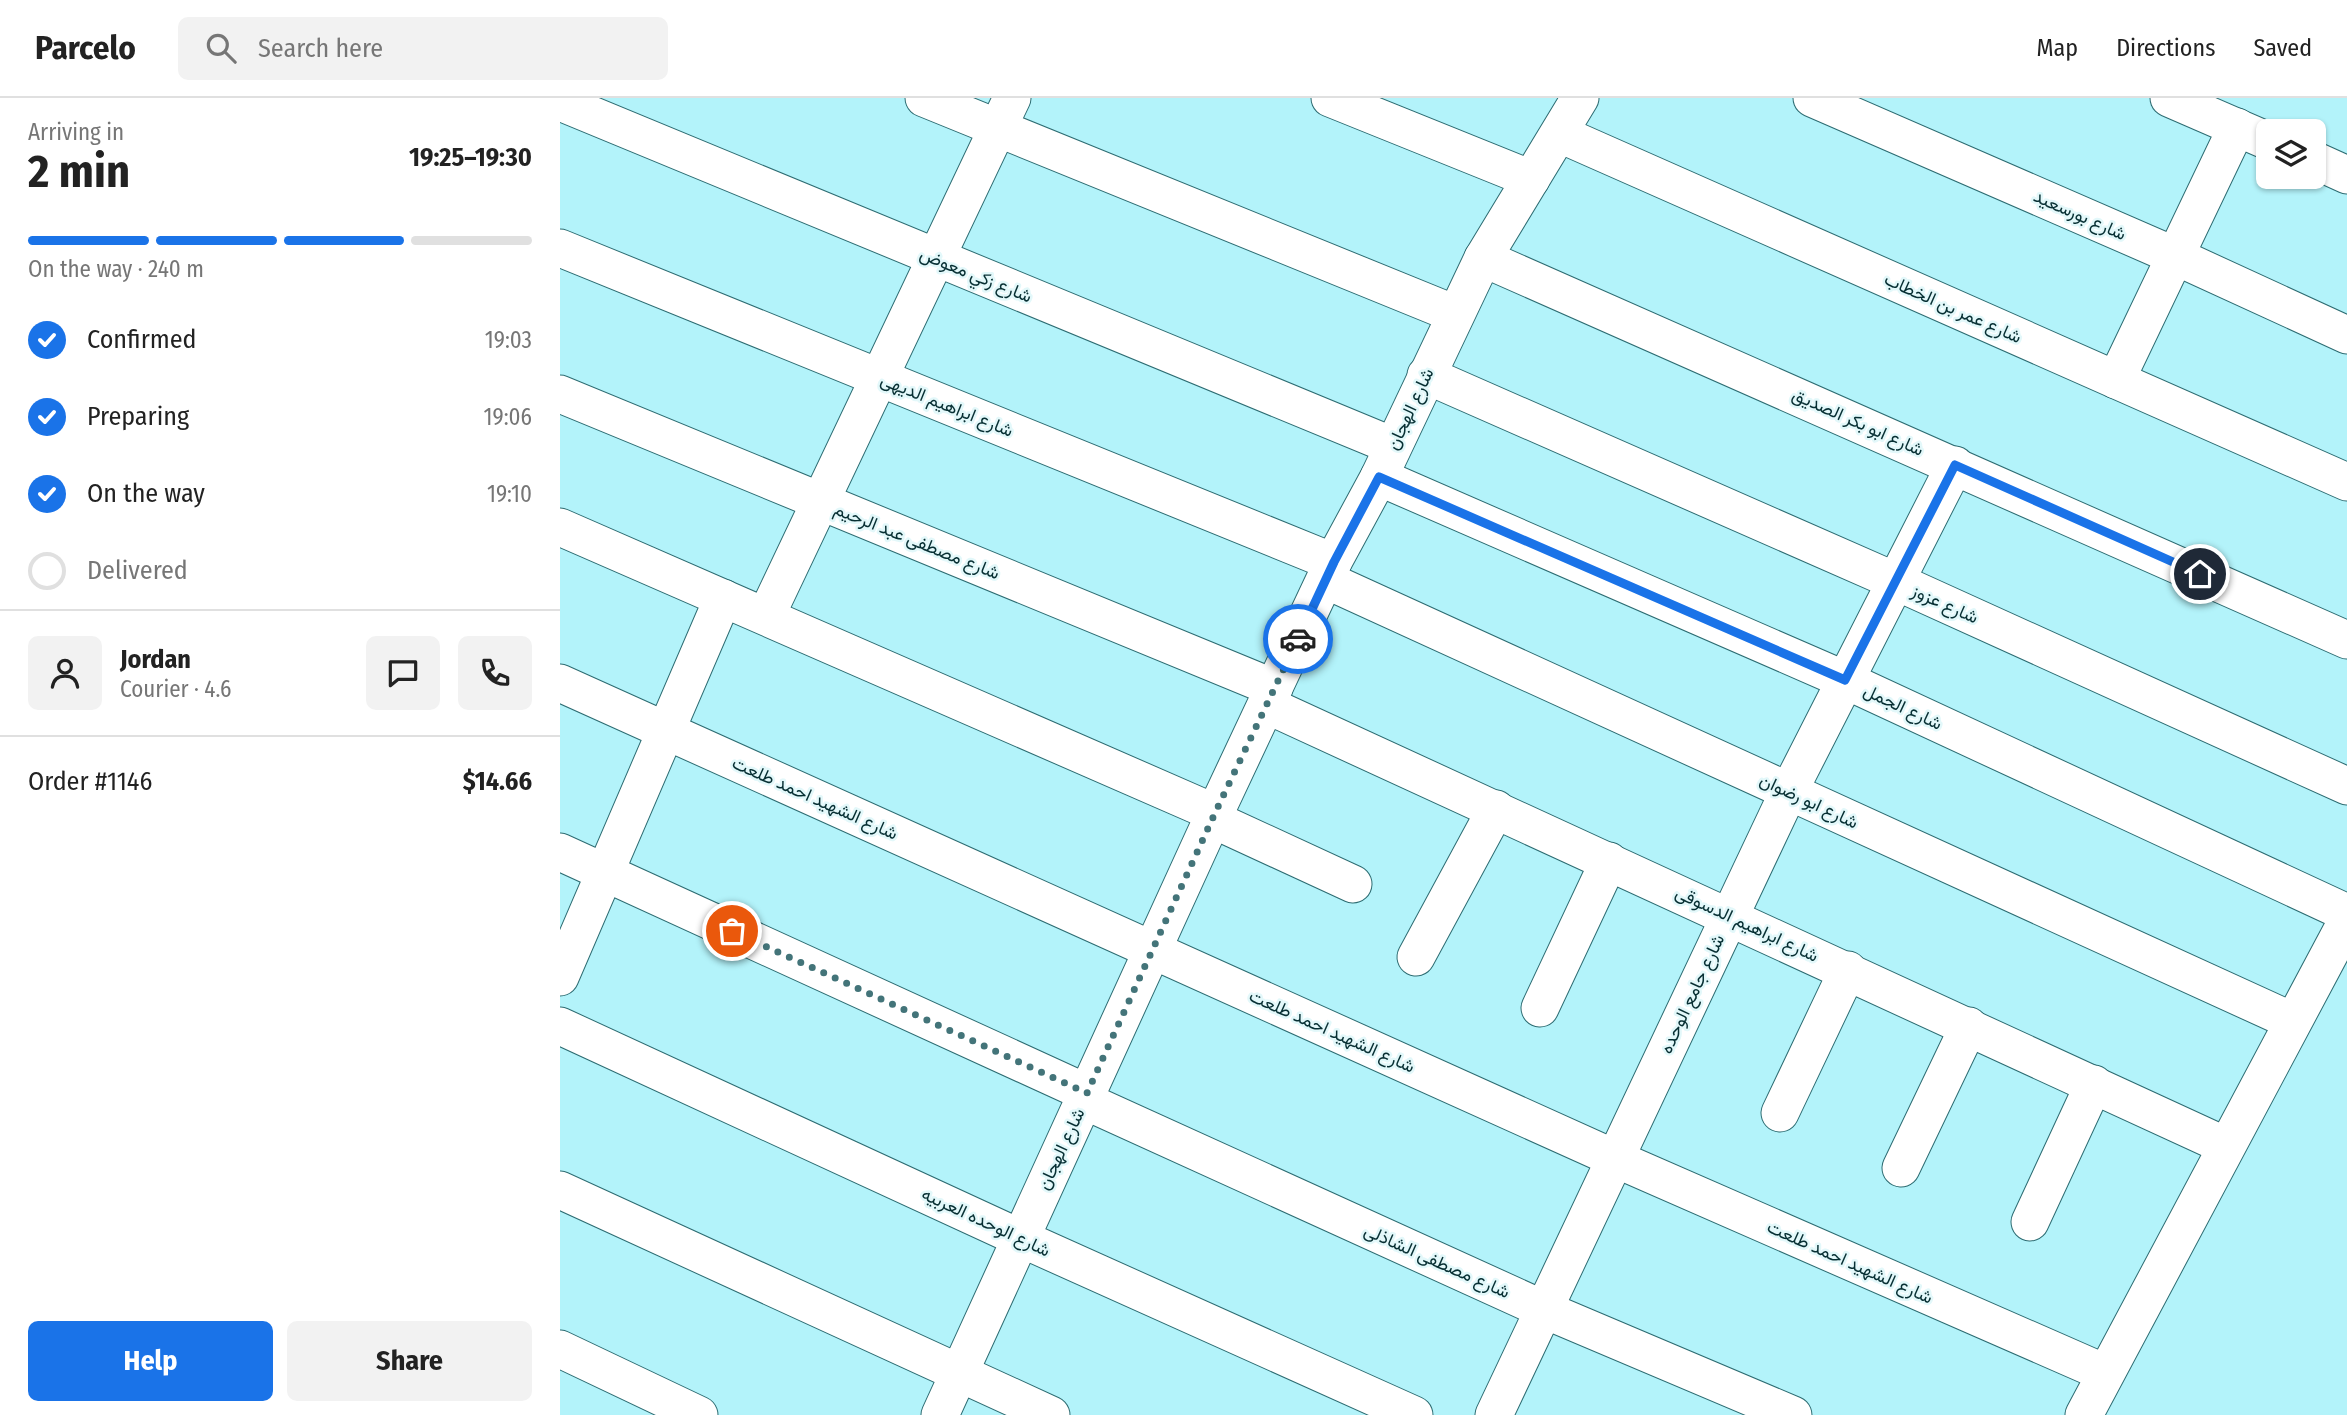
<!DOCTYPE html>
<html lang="en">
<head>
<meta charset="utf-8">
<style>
	body { margin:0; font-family:"Fira Sans Condensed",Vazirmatn,sans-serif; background:#f2f2f2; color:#222; height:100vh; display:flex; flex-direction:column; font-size:26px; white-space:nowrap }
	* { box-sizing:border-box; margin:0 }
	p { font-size:23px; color:#767676 }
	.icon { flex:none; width:38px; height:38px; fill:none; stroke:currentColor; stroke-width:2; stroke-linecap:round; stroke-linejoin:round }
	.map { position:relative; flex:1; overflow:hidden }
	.side { display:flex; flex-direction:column; background:#fff; width:560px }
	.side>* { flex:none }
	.tools { position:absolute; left:1696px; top:21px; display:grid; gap:14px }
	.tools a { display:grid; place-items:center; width:70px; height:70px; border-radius:10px; background:#fff; box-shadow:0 2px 5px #0004; font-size:35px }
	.pin { position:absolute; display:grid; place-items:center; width:60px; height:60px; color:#fff; margin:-30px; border:4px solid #fff; border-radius:50%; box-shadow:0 2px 7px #0007 }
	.courier { position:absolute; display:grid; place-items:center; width:70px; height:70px; margin:-35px; border:5px solid #1a73e8; border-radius:50%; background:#fff; color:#222; box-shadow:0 2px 9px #0007 }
	.overview em { font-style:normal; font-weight:700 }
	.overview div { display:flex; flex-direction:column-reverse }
	.overview { display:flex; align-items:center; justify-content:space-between; height:119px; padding:0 28px }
	h1 { font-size:46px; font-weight:700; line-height:52px }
	.bar { display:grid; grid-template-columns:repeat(4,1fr); gap:10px 7px; align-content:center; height:84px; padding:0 28px }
	.bar i { height:9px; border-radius:5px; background:#e0e0e0 }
	.bar .selected { background:#1a73e8 }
	.bar p { grid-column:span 4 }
	.line { display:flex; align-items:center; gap:18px; padding:0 28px; border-top:2px solid #e0e0e0 }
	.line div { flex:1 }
	.round { display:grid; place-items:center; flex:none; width:74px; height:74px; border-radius:10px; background:#f2f2f2 }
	ol { padding:0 28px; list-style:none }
	li { display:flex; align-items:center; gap:21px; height:77px }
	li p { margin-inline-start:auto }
	li .icon { padding:7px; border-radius:50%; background:#1a73e8; color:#fff; stroke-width:4 }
	li:last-child { color:#767676 }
	li i { width:38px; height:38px; border:4px solid #e0e0e0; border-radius:50% }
	.cta { display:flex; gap:14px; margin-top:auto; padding:14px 28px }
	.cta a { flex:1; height:80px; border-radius:10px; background:#1a73e8; color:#fff; font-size:28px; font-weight:700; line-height:80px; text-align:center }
	.cta a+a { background:#f2f2f2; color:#222 }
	header { display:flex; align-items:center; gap:42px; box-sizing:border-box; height:98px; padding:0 35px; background:#fff; border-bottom:2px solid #e0e0e0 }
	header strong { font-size:33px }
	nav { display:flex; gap:38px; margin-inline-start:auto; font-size:24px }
	.search { width:490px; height:63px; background:#f2f2f2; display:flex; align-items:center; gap:18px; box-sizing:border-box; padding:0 24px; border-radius:10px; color:#767676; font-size:26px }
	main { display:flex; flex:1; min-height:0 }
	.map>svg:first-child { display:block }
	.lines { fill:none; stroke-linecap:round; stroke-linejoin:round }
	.minor-casing { stroke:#2d6c72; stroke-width:39 }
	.minor { stroke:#fff; stroke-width:37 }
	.done { stroke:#437479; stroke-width:7; stroke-dasharray:0 12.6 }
	.route { stroke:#1a73e8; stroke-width:9 }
	.labels { text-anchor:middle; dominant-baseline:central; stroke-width:5; stroke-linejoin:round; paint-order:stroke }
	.street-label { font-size:18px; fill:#072f33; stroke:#e3f8fa }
</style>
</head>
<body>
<header>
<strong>Parcelo</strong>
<div class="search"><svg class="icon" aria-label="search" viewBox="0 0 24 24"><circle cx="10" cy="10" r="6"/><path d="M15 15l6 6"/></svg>Search here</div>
<nav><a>Map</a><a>Directions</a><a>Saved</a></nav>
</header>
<main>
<section class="side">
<div class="overview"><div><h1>2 min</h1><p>Arriving in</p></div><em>19:25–19:30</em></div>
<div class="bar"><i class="selected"></i><i class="selected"></i><i class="selected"></i><i></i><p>On the way · 240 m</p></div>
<ol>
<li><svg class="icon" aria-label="check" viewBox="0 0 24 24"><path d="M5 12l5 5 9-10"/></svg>Confirmed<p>19:03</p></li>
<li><svg class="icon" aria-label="check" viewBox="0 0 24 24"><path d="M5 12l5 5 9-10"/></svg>Preparing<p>19:06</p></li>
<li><svg class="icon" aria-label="check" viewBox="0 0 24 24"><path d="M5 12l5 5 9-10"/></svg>On the way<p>19:10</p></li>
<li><i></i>Delivered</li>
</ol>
<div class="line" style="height:126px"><a class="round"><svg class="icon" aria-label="person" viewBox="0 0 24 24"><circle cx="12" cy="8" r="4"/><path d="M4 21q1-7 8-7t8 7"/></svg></a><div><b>Jordan</b><p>Courier · 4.6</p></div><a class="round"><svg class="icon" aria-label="chat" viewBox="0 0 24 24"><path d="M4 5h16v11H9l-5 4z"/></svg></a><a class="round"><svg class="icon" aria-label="phone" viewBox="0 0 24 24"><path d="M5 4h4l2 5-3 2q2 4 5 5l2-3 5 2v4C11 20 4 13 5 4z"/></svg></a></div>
<div class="line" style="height:91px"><div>Order #1146</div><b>$14.66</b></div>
<div class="cta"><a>Help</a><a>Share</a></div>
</section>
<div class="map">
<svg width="1787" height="1317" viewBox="0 0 1787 1317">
	<rect width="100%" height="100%" fill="#b3f3fa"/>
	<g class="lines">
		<g class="minor-casing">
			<g id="minor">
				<path d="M364 0 895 216"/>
				<path d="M770 0 971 81"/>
				<path d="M1252 0 1615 158 1787 237"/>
				<path d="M1609 0 1708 43"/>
				<path d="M0 4 833 348"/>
				<path d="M1000 36 1787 384"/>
				<path d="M1754 62 1787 77"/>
				<path d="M0 150 773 464"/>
				<path d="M923 160 1787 542"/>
				<path d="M866 277 1335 483 1787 688"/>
				<path d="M1556 282 1677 29"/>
				<path d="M0 296 714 590"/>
				<path d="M819 379 1285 582 1787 815"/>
				<path d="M0 429 655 715"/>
				<path d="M766 482 1732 923"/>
				<path d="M206 518 452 0"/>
				<path d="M0 585 1056 1061 1545 1275"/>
				<path d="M707 607 1666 1048"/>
				<path d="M652 721 793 786"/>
				<path d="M0 754 527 995"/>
				<path d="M856 859 936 711"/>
				<path d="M0 879 163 500"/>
				<path d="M980 910 1049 763"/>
				<path d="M0 928 460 1140 854 1317"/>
				<path d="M523 1002 985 1212 1233 1317"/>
				<path d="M1220 1015 1288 872"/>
				<path d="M1341 1070 1409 928"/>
				<path d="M0 1092 491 1317"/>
				<path d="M1470 1124 1534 986"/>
				<path d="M0 1251 139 1317"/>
				<path d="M380 1317 655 715 773 464 819 379 923 160 1020 0"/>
				<path d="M934 1317 1229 693 1395 367"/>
				<path d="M1524 1317 1787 823"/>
			</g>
		</g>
		<use href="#minor" class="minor"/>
	</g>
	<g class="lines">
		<path class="done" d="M172 833 527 995 655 715 738 541"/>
		<path class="route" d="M738 541 774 464 819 379 1285 582 1395 367 1640 476"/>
	</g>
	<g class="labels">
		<g class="street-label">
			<text transform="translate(1520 117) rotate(24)">شارع بورسعيد</text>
			<text transform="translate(416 177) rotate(22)">شارع زكي معوض</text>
			<text transform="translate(1393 210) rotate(24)">شارع عمر بن الخطاب</text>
			<text transform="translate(387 307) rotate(22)">شارع ابراهيم الديهى</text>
			<text transform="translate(850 311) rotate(-65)">شارع الهجان</text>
			<text transform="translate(1298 324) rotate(24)">شارع ابو بكر الصديق</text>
			<text transform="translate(357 443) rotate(22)">شارع مصطفى عبد الرحيم</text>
			<text transform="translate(1385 506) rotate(24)">شارع عزوز</text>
			<text transform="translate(1343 609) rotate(25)">شارع الجمل</text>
			<text transform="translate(255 700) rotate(24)">شارع الشهيد احمد طلعت</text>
			<text transform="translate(1249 703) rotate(25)">شارع ابو رضوان</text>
			<text transform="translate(1187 826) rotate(25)">شارع ابراهيم الدسوقى</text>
			<text transform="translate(1132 896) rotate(-65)">شارع جامع الوحده</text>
			<text transform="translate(772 933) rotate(24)">شارع الشهيد احمد طلعت</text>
			<text transform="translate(501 1051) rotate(-65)">شارع الهجان</text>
			<text transform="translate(426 1124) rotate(25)">شارع الوحده العربيه</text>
			<text transform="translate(877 1163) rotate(24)">شارع مصطفى الشاذلى</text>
			<text transform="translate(1290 1164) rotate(24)">شارع الشهيد احمد طلعت</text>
		</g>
	</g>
</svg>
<div class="tools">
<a><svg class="icon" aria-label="layers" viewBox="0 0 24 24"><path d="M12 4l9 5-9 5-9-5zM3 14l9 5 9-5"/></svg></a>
</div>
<div class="pin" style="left:172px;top:833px;background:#ea580c"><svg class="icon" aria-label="bag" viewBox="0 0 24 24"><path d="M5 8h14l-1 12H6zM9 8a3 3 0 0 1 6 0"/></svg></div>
<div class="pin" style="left:1640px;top:476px;background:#1f2937"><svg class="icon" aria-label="home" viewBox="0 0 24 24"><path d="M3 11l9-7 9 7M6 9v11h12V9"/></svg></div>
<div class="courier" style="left:738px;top:541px"><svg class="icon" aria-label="car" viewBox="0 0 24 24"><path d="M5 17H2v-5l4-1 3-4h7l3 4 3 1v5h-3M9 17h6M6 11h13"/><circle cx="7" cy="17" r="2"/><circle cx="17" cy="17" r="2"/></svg></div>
</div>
</main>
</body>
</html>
